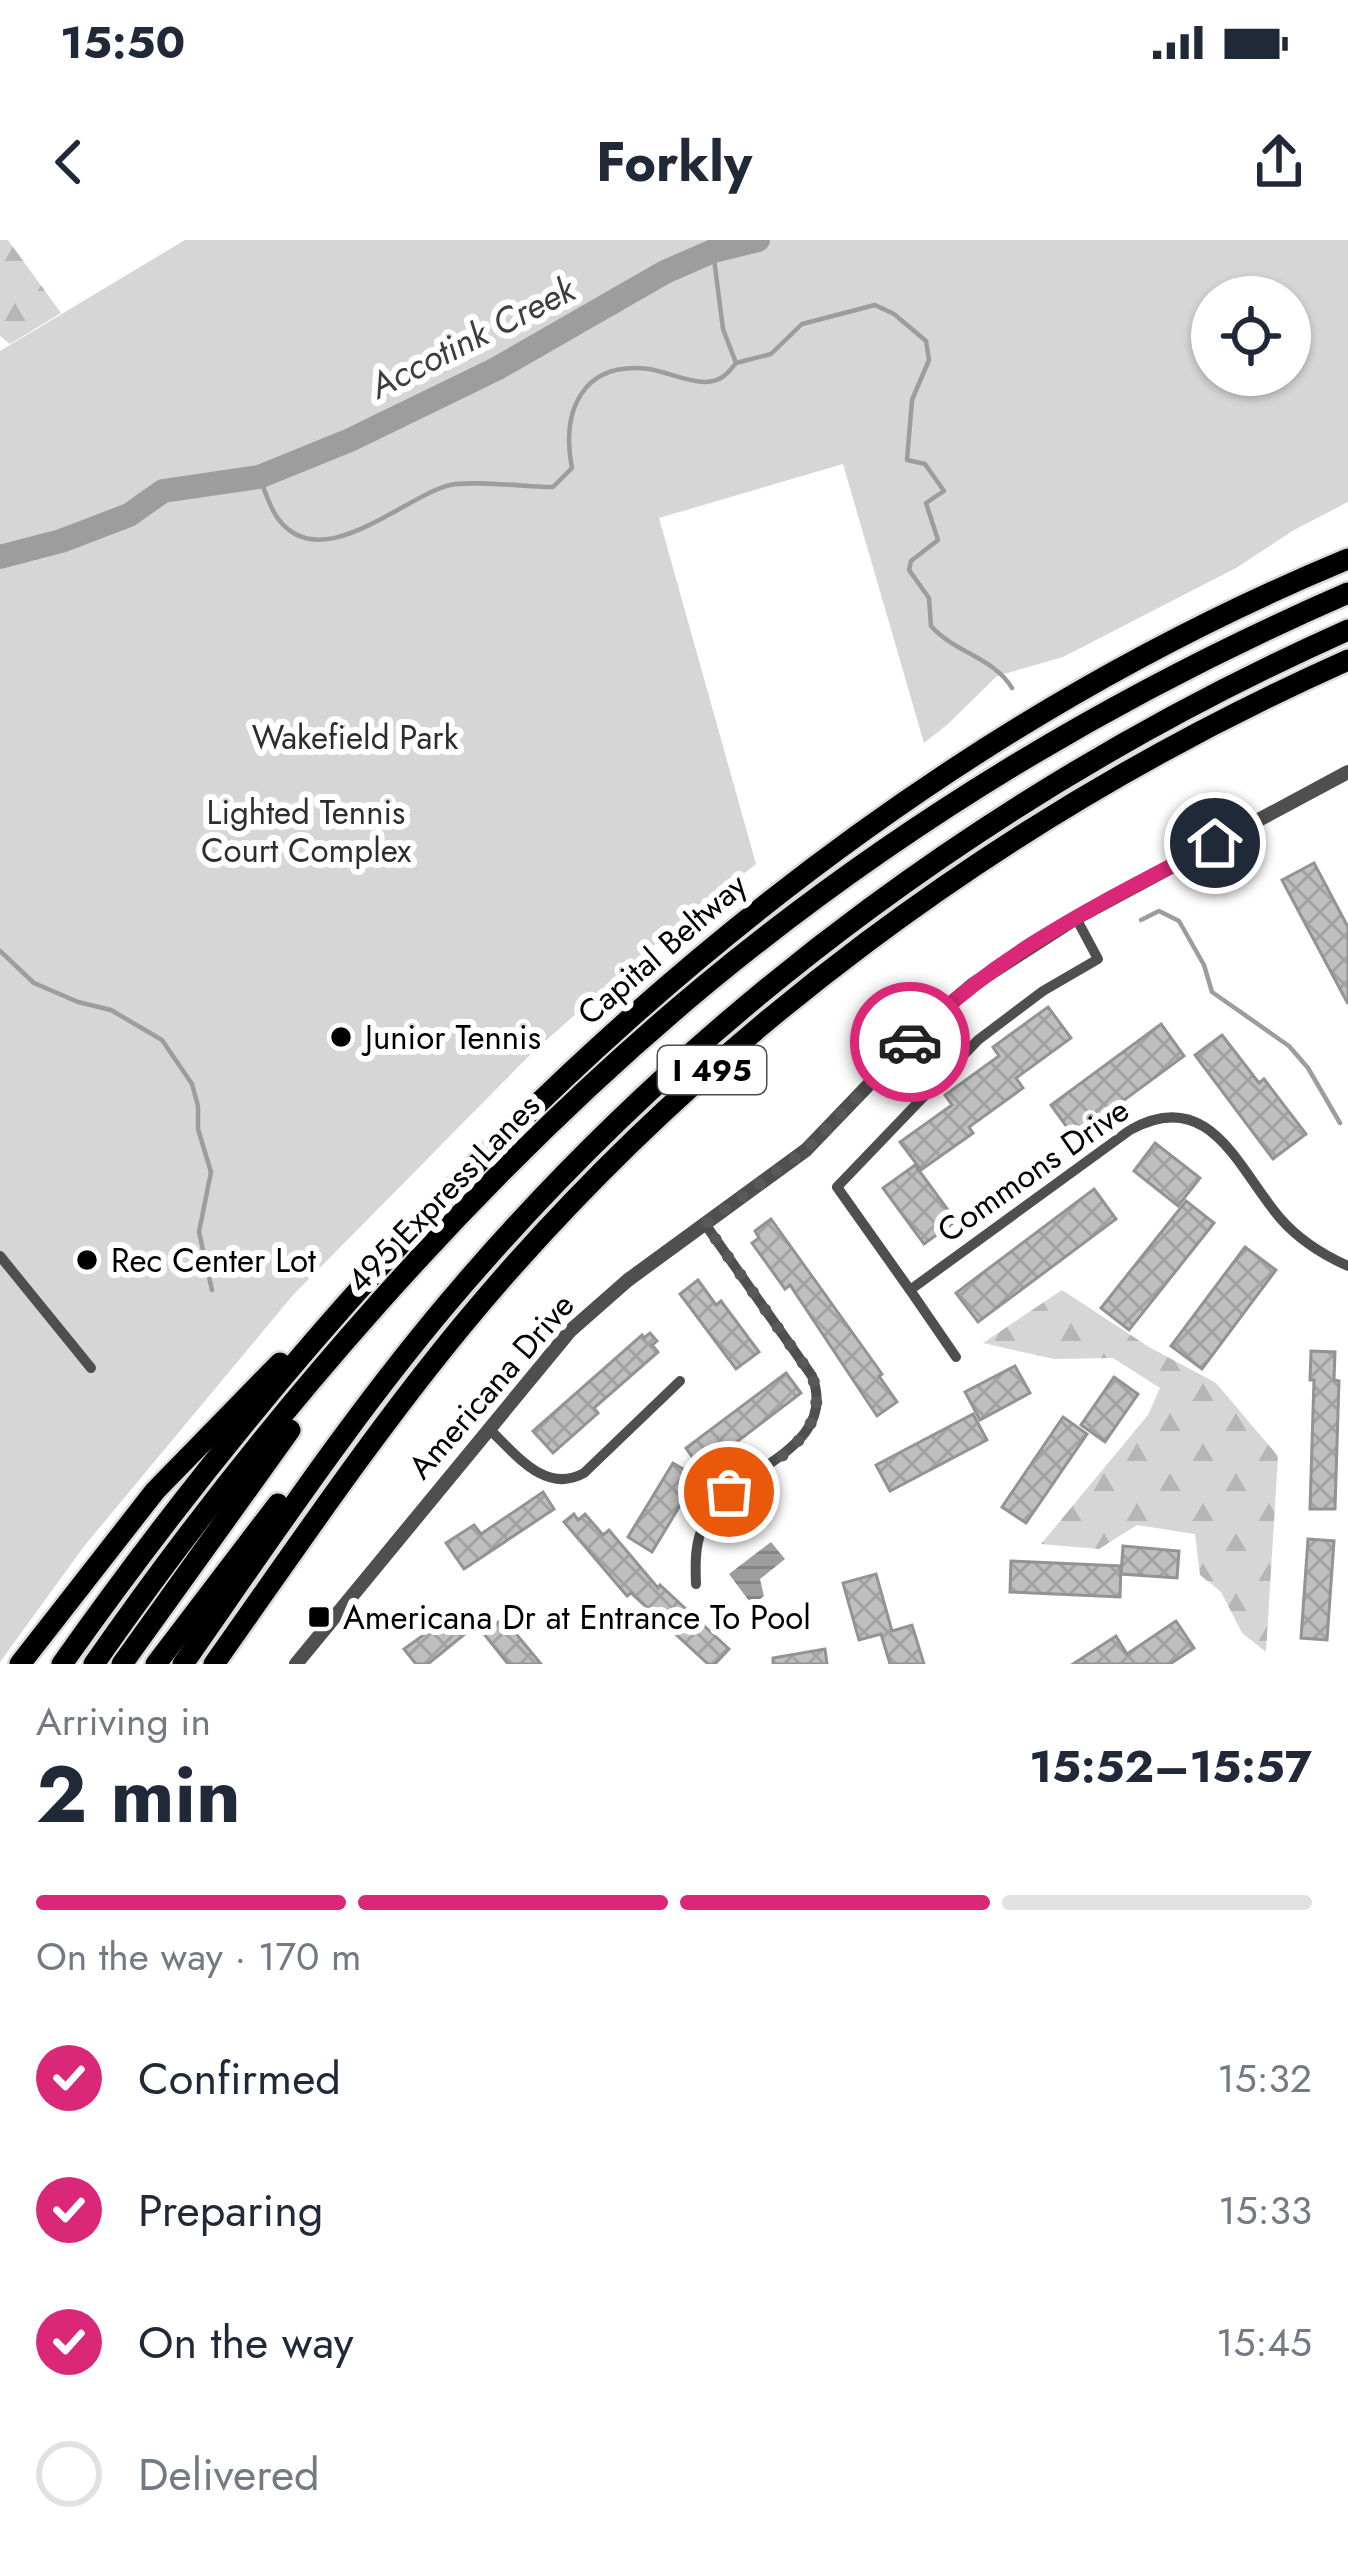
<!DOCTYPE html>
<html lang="en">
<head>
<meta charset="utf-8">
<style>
	body { margin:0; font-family:Jost,sans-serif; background:#f2f2f3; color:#1f2937; height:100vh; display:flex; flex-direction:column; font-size:45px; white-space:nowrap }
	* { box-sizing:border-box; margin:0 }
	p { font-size:39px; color:#747a83 }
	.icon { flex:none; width:66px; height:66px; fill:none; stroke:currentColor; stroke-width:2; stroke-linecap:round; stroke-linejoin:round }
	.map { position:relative; height:1424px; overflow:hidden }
	.panel { display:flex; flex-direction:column; background:#fff; flex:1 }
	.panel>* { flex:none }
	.buttons { position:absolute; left:1191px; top:36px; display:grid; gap:24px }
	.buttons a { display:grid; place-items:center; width:120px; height:120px; border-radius:50%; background:#fff; box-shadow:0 3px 9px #0004; font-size:60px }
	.pin { position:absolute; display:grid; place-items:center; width:102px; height:102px; color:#fff; margin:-51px; border:6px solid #fff; border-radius:50%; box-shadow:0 3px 12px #0007 }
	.courier { position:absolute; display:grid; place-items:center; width:120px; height:120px; margin:-60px; border:9px solid #db2777; border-radius:50%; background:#fff; color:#222; box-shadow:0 3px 15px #0007 }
	.overview em { font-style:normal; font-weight:700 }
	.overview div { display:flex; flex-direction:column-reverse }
	.overview { display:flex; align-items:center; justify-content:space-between; height:204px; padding:0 36px }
	h1 { font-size:78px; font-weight:700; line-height:90px }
	.bar { display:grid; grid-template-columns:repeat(4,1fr); gap:18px 12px; align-content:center; height:144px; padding:0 36px }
	.bar i { height:15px; border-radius:9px; background:#e0e1e3 }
	.bar .active { background:#db2777 }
	.bar p { grid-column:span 4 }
	ol { padding:0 36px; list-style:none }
	li { display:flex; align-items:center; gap:36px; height:132px }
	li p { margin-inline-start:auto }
	li .icon { padding:12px; border-radius:50%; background:#db2777; color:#fff; stroke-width:4 }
	li:last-child { color:#747a83 }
	li i { width:66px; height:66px; border:6px solid #e0e1e3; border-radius:50% }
	.status { display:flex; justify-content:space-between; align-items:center; height:84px; padding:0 60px; background:#fff; direction:ltr }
	.status svg { height:33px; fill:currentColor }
	header { display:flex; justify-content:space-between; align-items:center; height:156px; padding:0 36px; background:#fff; font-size:54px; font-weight:700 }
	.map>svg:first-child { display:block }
	.forest { fill:url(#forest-firs) }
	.green { fill:#d6d6d6; fill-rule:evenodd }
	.water { fill:url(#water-rules) }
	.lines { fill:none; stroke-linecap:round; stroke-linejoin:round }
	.stream { stroke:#9d9d9d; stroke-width:4.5 }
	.river { stroke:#9d9d9d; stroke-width:24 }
	.building { fill:url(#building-cross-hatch); stroke:#939393; stroke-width:3 }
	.motorway-casing { stroke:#dbdbdb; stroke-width:26 }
	.minor { stroke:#4f4f4f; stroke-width:10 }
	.tertiary { stroke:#4f4f4f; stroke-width:14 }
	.motorway { stroke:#000; stroke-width:21 }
	.done { stroke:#595959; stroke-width:12; stroke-dasharray:0 21.6 }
	.route { stroke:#db2777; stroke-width:15 }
	.poi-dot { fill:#000; stroke:#fff; stroke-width:4.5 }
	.labels { text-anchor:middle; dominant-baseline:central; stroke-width:12; stroke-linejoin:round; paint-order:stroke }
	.shield { fill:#fff; stroke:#4c4c4c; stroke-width:3 }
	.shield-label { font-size:30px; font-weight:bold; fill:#000 }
	.park-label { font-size:33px; fill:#2d2d2d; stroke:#fff }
	.street-label { font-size:33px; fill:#000; stroke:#fff }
	.poi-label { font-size:33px; fill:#000; stroke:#fff; text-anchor:start }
	.water-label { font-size:36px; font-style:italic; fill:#3e3e3e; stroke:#fff }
</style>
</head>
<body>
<div class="status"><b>15:50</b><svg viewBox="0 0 49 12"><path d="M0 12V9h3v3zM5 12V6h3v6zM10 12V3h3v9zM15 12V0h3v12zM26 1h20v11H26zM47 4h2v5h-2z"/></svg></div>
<header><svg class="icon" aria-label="back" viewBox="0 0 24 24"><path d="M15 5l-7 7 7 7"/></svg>Forkly<svg class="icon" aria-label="share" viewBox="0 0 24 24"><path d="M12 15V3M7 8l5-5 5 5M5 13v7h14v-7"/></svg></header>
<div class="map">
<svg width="1348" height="1424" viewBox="0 0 1348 1424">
	<defs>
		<pattern id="forest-firs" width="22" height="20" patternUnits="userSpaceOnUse" patternTransform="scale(3)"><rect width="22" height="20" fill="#d6d6d6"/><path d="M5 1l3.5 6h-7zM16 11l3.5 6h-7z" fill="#b6b6b6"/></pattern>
		<pattern id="water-rules" width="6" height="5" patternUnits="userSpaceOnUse" patternTransform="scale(3)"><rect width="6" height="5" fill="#9d9d9d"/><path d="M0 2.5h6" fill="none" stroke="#858585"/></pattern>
		<pattern id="building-cross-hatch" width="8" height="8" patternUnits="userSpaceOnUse" patternTransform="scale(3)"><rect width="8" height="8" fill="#bfbfbf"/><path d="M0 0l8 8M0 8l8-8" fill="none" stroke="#a2a2a2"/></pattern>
	</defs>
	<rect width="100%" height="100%" fill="#fff"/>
	<g class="forest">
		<path d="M0 0H8L61 73 10 104 0 96Z"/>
		<path d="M1062 1050 1149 1107 1216 1143 1278 1216 1266 1412 1242 1393 1221 1352 1200 1335 1195 1294 1137 1285 1099 1309 1041 1304 1148 1175 1160 1148 1113 1118 1054 1119 983 1103Z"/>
	</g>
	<path class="green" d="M185 0H1348V262L1294 290 1236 328 1063 417 997 436 948 484 924 503 843 224 659 278 756 624 643 714 532 813 293 1055 85 1305 0 1422V111ZM1212 57H1290V135H1212Z"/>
	<path class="water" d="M771 1302 785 1319 760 1339 764 1356 752 1365 729 1334Z"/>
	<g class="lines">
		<g class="stream">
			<path d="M736 123 771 114 802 84 875 65 894 74 926 101 929 120 912 160 907 220 925 224 944 251 926 263 938 300 911 321 909 330 929 358 931 386C955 413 993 417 1012 448"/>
			<path d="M259 237C265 250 270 269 279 280 323 336 404 256 450 245 468 240 530 247 553 247L572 228C561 171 582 121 649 129 667 132 687 142 705 142 721 142 727 134 736 123L723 89 713 11"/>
			<path d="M1141 680 1159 671 1179 681 1204 725 1212 752 1289 806 1308 828 1340 883"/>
			<path d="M0 711 34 743 78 762 111 770 162 800 192 844 198 866V889L211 932 199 992 212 1050"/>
		</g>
		<path class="river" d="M0 317 61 301 129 275 163 251 259 237 350 200 496 129 665 32 713 11 758 0"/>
	</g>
	<g class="building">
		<path d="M1314 623 1348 687V764L1282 640Z"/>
		<path d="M1048 767 1071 798 1016 838 1023 848 969 887 973 893 921 930 900 902 952 865 945 855 999 816 993 807Z"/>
		<path d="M1161 784 1184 816 1074 897 1051 865Z"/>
		<path d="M1222 795 1259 843 1264 839 1306 894 1273 919 1195 815Z"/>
		<path d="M1155 903 1200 938 1178 966 1134 931Z"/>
		<path d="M915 925 956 981 924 1004 883 948Z"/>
		<path d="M1094 949 1116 979 978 1082 956 1053Z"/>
		<path d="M1186 961 1214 983 1129 1090 1101 1068Z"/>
		<path d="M771 979 882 1134 879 1136 897 1162 877 1176 790 1045 785 1049 752 1003 759 998 755 991Z"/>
		<path d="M1245 1007 1276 1030 1202 1129 1171 1106Z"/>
		<path d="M698 1040 716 1065 721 1061 759 1112 736 1129 680 1054Z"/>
		<path d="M650 1093 657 1101 652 1105 658 1112 594 1168 598 1173 553 1213 533 1191 642 1095 644 1098Z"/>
		<path d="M1311 1111 1335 1112 1334 1140 1339 1141 1335 1269H1310L1314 1140H1310Z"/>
		<path d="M1015 1126 1030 1153 980 1180 965 1152Z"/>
		<path d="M786 1133 801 1153 701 1229 686 1208Z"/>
		<path d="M1114 1137 1138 1154 1105 1202 1081 1185Z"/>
		<path d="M973 1174 987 1200 890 1251 876 1225Z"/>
		<path d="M1063 1177 1087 1194 1026 1283 1002 1267Z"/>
		<path d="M673 1223 693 1235 687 1240 693 1244 652 1312 628 1297Z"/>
		<path d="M543 1252 554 1269 464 1329 446 1303 474 1285 481 1294Z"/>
		<path d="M574 1274 578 1280 585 1274 603 1295 609 1290 658 1348 660 1345 729 1409 715 1424H708L631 1353 627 1356 564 1282Z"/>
		<path d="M1308 1299 1334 1301 1327 1400 1301 1398Z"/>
		<path d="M1123 1306 1179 1311 1177 1338 1121 1334Z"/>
		<path d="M1011 1321 1121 1326 1120 1357 1010 1352Z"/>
		<path d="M876 1334 892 1391 912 1385 924 1424H890L881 1394 859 1400 843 1343Z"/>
		<path d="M457 1371 471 1389 428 1424H416L404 1409Z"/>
		<path d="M503 1378 541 1424H508L484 1394Z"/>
		<path d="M1176 1381 1194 1408 1170 1424H1073L1116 1396 1127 1414Z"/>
		<path d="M825 1409 827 1424H773V1418Z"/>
	</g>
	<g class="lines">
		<g class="motorway-casing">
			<g id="motorway">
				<path d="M20 1424 155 1251 280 1123"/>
				<path d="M62 1424C392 958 814 540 1348 319"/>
				<path d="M94 1424C264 1180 477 934 706 744 900 584 1118 453 1348 353"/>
				<path d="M122 1424 290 1190"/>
				<path d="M156 1424 278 1264"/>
				<path d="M183 1424C273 1295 361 1163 464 1044 706 763 1010 541 1348 390"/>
				<path d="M214 1424C294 1311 373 1194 461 1087 698 800 1009 571 1348 420"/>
			</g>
		</g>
		<g class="minor">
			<path d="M0 1016 91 1128"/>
			<path d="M910 1050 837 947 978 800 1043 751 1098 719 1076 678"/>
			<path d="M956 1117 910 1050 1130 890C1210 845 1238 929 1280 978 1299 1000 1321 1014 1348 1026"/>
			<path d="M488 1188C515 1213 545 1255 584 1233L680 1141"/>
			<path d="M696 1344C695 1320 695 1299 707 1278 736 1227 840 1210 812 1136L705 984"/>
		</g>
		<path class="tertiary" d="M296 1424 570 1091 628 1040 806 910 929 782 972 745 1076 678 1348 532"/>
		<use href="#motorway" class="motorway"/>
	</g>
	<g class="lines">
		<path class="done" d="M729 1252C769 1224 834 1195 812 1136L705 984 806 910 910 802"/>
		<path class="route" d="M910 802C994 713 1108 660 1215 603"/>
	</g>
	<g class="poi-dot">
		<circle cx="341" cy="797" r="12"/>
		<circle cx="87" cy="1020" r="12"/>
		<rect x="307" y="1365" width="24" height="24" rx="6"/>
	</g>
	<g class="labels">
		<rect class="shield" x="658" y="806" width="108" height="48" rx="9"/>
		<g class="shield-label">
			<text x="712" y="830">I 495</text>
		</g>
		<g class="park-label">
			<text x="355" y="497">Wakefield Park</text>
			<text x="306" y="572">Lighted Tennis<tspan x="306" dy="38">Court Complex</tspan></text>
		</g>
		<g class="street-label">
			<text transform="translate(662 709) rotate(-41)">Capital Beltway</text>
			<text transform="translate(1033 930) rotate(-35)">Commons Drive</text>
			<text transform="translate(443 953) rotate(-46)">495 Express Lanes</text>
			<text transform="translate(491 1146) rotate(-49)">Americana Drive</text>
		</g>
		<g class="poi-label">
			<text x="365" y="797">Junior Tennis</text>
			<text x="111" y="1020">Rec Center Lot</text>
			<text x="343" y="1377">Americana Dr at Entrance To Pool</text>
		</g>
		<g class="water-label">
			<text transform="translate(472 97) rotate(-27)">Accotink Creek</text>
		</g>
	</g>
</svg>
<div class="buttons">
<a><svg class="icon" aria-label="locate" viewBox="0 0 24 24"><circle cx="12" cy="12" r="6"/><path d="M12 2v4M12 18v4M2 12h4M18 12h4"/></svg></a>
</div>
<div class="pin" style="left:729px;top:1252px;background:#ea580c"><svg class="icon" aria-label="bag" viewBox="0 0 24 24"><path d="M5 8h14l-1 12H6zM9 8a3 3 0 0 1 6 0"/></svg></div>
<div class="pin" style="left:1215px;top:603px;background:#1f2937"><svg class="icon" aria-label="home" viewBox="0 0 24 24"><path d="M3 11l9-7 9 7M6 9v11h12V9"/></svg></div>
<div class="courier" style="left:910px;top:802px"><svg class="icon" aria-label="car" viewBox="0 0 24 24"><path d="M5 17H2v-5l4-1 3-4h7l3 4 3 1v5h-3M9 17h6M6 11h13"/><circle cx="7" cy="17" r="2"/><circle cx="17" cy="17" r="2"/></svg></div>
</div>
<section class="panel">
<div class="overview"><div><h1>2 min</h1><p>Arriving in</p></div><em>15:52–15:57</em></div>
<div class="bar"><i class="active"></i><i class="active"></i><i class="active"></i><i></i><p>On the way · 170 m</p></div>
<ol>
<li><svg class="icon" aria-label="check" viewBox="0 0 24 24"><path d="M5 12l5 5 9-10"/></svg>Confirmed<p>15:32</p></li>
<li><svg class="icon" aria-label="check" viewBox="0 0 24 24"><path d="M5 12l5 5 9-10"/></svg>Preparing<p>15:33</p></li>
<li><svg class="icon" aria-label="check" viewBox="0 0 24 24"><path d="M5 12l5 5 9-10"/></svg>On the way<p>15:45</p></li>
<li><i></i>Delivered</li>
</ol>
</section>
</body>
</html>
